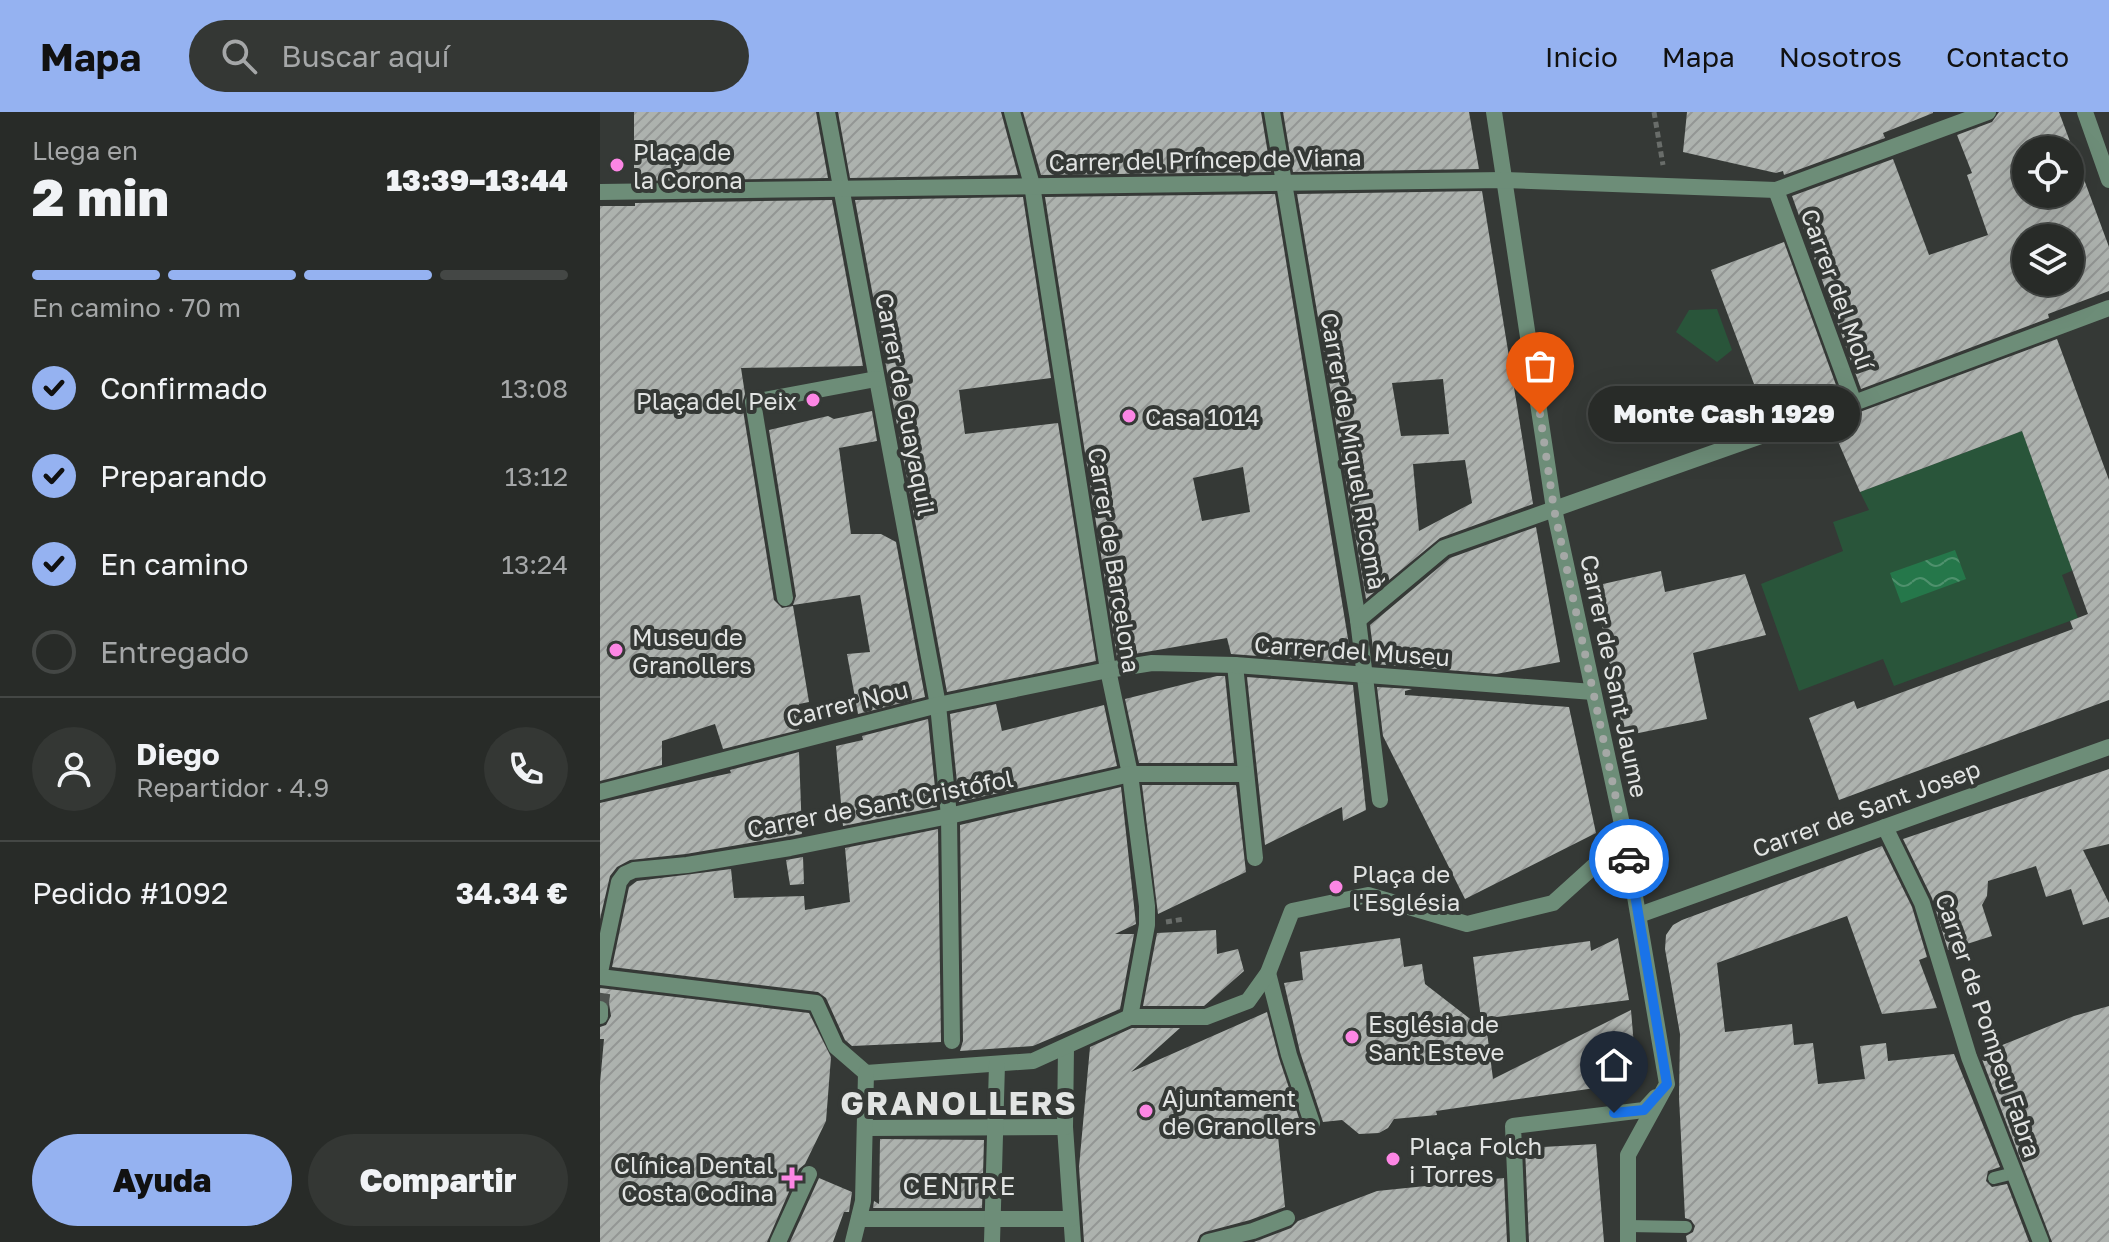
<!DOCTYPE html>
<html lang="es">
<head>
<meta charset="utf-8">
<style>
	body { margin:0; font-family:"Golos Text",sans-serif; background:#343734; color:#f1f3f6; height:100vh; display:flex; flex-direction:column; font-size:30px; white-space:nowrap }
	* { box-sizing:border-box; margin:0 }
	p { font-size:26px; color:#a5a7a8 }
	.icon { flex:none; width:44px; height:44px; fill:none; stroke:currentColor; stroke-width:2; stroke-linecap:round; stroke-linejoin:round }
	.map { position:relative; flex:1; overflow:hidden }
	.panel { display:flex; flex-direction:column; background:#282b28; width:600px }
	.panel>* { flex:none }
	.controls { position:absolute; left:1412px; top:24px; display:grid; gap:16px }
	.controls a { display:grid; place-items:center; width:72px; height:72px; border-radius:50%; background:#282b28; box-shadow:0 8px 32px #0002,0 0 0 2px #444745; font-size:40px }
	.pin { position:absolute; display:grid; place-items:center; width:68px; height:68px; color:#fff; margin:-82px -34px; border-radius:50% 50% 50% 0; rotate:-45deg; box-shadow:0 0 8px #0007 }
	.pin .icon { rotate:45deg }
	.courier { position:absolute; display:grid; place-items:center; width:80px; height:80px; margin:-40px; border:6px solid #1a73e8; border-radius:50%; background:#fff; color:#222; box-shadow:0 2px 10px #0007 }
	.bubble { position:absolute; height:56px; border-radius:28px; background:#282b28; box-shadow:0 8px 32px #0002,0 0 0 2px #444745; font-size:26px; font-weight:800; line-height:56px; text-align:center }
	.overview em { font-style:normal; font-weight:800 }
	.overview div { display:flex; flex-direction:column-reverse }
	.overview { display:flex; align-items:center; justify-content:space-between; height:136px; padding:0 32px }
	h1 { font-size:52px; font-weight:800; line-height:60px }
	.bar { display:grid; grid-template-columns:repeat(4,1fr); gap:12px 8px; align-content:center; height:96px; padding:0 32px }
	.bar i { height:10px; border-radius:6px; background:#444745 }
	.bar .on { background:#95b2f1 }
	.bar p { grid-column:span 4 }
	.line { display:flex; align-items:center; gap:20px; padding:0 32px; border-top:2px solid #444745 }
	.line div { flex:1 }
	.round { display:grid; place-items:center; flex:none; width:84px; height:84px; border-radius:42px; background:#343734 }
	ol { padding:0 32px; list-style:none }
	li { display:flex; align-items:center; gap:24px; height:88px }
	li p { margin-inline-start:auto }
	li .icon { padding:8px; border-radius:50%; background:#95b2f1; color:#111; stroke-width:4 }
	li:last-child { color:#a5a7a8 }
	li i { width:44px; height:44px; border:4px solid #444745; border-radius:50% }
	.action { display:flex; gap:16px; margin-top:auto; padding:16px 32px }
	.action a { flex:1; height:92px; border-radius:48px; background:#95b2f1; color:#111; font-size:32px; font-weight:800; line-height:92px; text-align:center }
	.action a+a { background:#343734; color:#f1f3f6 }
	header { display:flex; align-items:center; gap:48px; box-sizing:border-box; height:112px; padding:0 40px; background:#95b2f1; color:#111 }
	header strong { font-size:38px }
	nav { display:flex; gap:44px; margin-inline-start:auto; font-size:28px }
	.search { width:560px; height:72px; background:#343734; display:flex; align-items:center; gap:20px; box-sizing:border-box; padding:0 28px; border-radius:44px; color:#a5a7a8; font-size:30px }
	main { display:flex; flex:1; min-height:0 }
	.map>svg:first-child { display:block }
	.green { fill:#29553a }
	.water { fill:url(#water-waves) }
	.building { fill:url(#building-hatch); fill-rule:evenodd }
	.lines { fill:none; stroke-linecap:round; stroke-linejoin:round }
	.street-tunnel { stroke:#4f5350; stroke-width:16; stroke-dasharray:16 8; stroke-linecap:butt }
	.path { stroke:#696d6a; stroke-width:5; stroke-dasharray:6 4; stroke-linecap:butt }
	.lane { stroke:#6d8d78; stroke-width:12 }
	.street { stroke:#6d8d78; stroke-width:16 }
	.done { stroke:#a5a8a6; stroke-width:8; stroke-dasharray:0 14.4 }
	.route { stroke:#1a73e8; stroke-width:10 }
	.poi-dot { fill:#fc86e4; stroke:#353936; stroke-width:3 }
	.labels { text-anchor:middle; dominant-baseline:central; stroke-width:8; stroke-linejoin:round; paint-order:stroke }
	.poi-label { font-size:24px; fill:#e2e4e3; stroke:#353936; text-anchor:start }
	.street-label { font-size:24px; fill:#e2e4e3; stroke:#353936 }
	.neighbourhood-label { font-size:26px; letter-spacing:2px; fill:#e2e4e3; stroke:#353936 }
	.district-label { font-size:32px; font-weight:bold; letter-spacing:2px; fill:#e2e4e3; stroke:#353936 }
</style>
</head>
<body>
<header>
<strong>Mapa</strong>
<div class="search"><svg class="icon" aria-label="search" viewBox="0 0 24 24"><circle cx="10" cy="10" r="6"/><path d="M15 15l6 6"/></svg>Buscar aquí</div>
<nav><a>Inicio</a><a>Mapa</a><a>Nosotros</a><a>Contacto</a></nav>
</header>
<main>
<section class="panel">
<div class="overview"><div><h1>2 min</h1><p>Llega en</p></div><em>13:39–13:44</em></div>
<div class="bar"><i class="on"></i><i class="on"></i><i class="on"></i><i></i><p>En camino · 70 m</p></div>
<ol>
<li><svg class="icon" aria-label="check" viewBox="0 0 24 24"><path d="M5 12l5 5 9-10"/></svg>Confirmado<p>13:08</p></li>
<li><svg class="icon" aria-label="check" viewBox="0 0 24 24"><path d="M5 12l5 5 9-10"/></svg>Preparando<p>13:12</p></li>
<li><svg class="icon" aria-label="check" viewBox="0 0 24 24"><path d="M5 12l5 5 9-10"/></svg>En camino<p>13:24</p></li>
<li><i></i>Entregado</li>
</ol>
<div class="line" style="height:144px"><a class="round"><svg class="icon" aria-label="person" viewBox="0 0 24 24"><circle cx="12" cy="8" r="4"/><path d="M4 21q1-7 8-7t8 7"/></svg></a><div><b>Diego</b><p>Repartidor · 4.9</p></div><a class="round"><svg class="icon" aria-label="phone" viewBox="0 0 24 24"><path d="M5 4h4l2 5-3 2q2 4 5 5l2-3 5 2v4C11 20 4 13 5 4z"/></svg></a></div>
<div class="line" style="height:104px"><div>Pedido #1092</div><b>34.34 €</b></div>
<div class="action"><a>Ayuda</a><a>Compartir</a></div>
</section>
<div class="map">
<svg width="1509" height="1130" viewBox="0 0 1509 1130">
	<defs>
		<pattern id="water-waves" width="16" height="10" patternUnits="userSpaceOnUse" patternTransform="scale(2)"><rect width="16" height="10" fill="#25774a"/><path d="M0 5q4-4 8 0t8 0" fill="none" stroke="#4f916d"/></pattern>
		<pattern id="building-hatch" width="6" height="6" patternUnits="userSpaceOnUse" patternTransform="scale(2)"><rect width="6" height="6" fill="#adb2ae"/><path d="M-1 1l2-2M0 6l6-6M5 7l2-2" fill="none" stroke="#939694"/></pattern>
	</defs>
	<rect width="100%" height="100%" fill="#353936"/>
	<g class="green">
		<path d="M1117 197 1132 238 1117 250 1076 220 1089 198Z"/>
		<path d="M1422 319 1474 458 1462 463 1478 506 1294 574 1283 547 1199 579 1161 472 1243 439 1233 410 1269 398 1260 380Z"/>
	</g>
	<path class="water" d="M1355 438 1366 467 1301 491 1290 461Z"/>
	<g class="building">
		<path d="M34 0H216L228 66 34 69Z"/>
		<path d="M238 0H401L418 63 250 66Z"/>
		<path d="M423 0H661L671 60 441 63Z"/>
		<path d="M683 0H869L879 57 693 60Z"/>
		<path d="M1087 0H1333V1L1283 21 1285 26 1184 63 1183 59 1176 61 1083 40Z"/>
		<path d="M1399 0H1459L1509 135V179L1448 202 1449 206 1261 277 1192 84 1293 47 1329 143 1388 123 1367 63 1372 61 1357 23 1392 10ZM1426 38H1470V82H1426ZM1426 126H1470V170H1426Z"/>
		<path d="M882 79 933 392 840 426 766 487 697 82ZM843 267 849 322 801 324 792 271ZM865 348 872 391 819 419 813 352Z"/>
		<path d="M675 82 752 551 631 542 627 526 517 545 445 85ZM643 355 650 400 602 409 593 366Z"/>
		<path d="M423 85 451 266 359 278 365 322 458 311 496 549 347 580 255 88Z"/>
		<path d="M232 88 263 254 141 256 145 282 142 292 174 488 182 496 193 494 209 590 199 592 201 603H198L199 618 123 637 115 612 62 629V653L0 669V94H35V91Z"/>
		<path d="M1184 130 1240 284 1221 291 1220 287 1168 309 1111 158Z"/>
		<path d="M1457 227 1509 368V588L1239 688 1209 606 1254 589 1257 597 1473 517 1470 509 1488 502 1422 319 1260 380 1230 311Z"/>
		<path d="M272 299 277 329 239 336 251 422H281L296 430 325 585 258 602 247 542 270 540 260 483 193 493 196 484 169 318 228 304 234 307Z"/>
		<path d="M936 415 960 550 896 562 775 552 770 513 850 446Z"/>
		<path d="M1061 459 1065 480 1145 462 1166 523 1093 541 1107 607 1024 624 994 474Z"/>
		<path d="M617 564H625L634 651H539L525 587Z"/>
		<path d="M647 565 753 573 766 698 743 709 742 695 665 733Z"/>
		<path d="M777 575 812 577 805 579V583L969 595 996 721 865 787 783 624Z"/>
		<path d="M396 592 402 619 504 593 517 654 359 690 350 602Z"/>
		<path d="M328 607 337 695 243 714 236 634 263 628 262 624Z"/>
		<path d="M199 640 202 722 86 742 30 748 17 755 10 764 0 807V691L117 664 131 661 130 658Z"/>
		<path d="M1509 657V732L1483 738 1509 791V805L1483 813 1471 777 1446 785 1436 754 1388 769 1387 784 1382 793 1392 824 1348 838 1332 786 1303 727Z"/>
		<path d="M542 673H636L646 760 558 802Z"/>
		<path d="M521 675 536 812 515 822H534L520 897 433 934 360 939 363 929 360 713Z"/>
		<path d="M338 717 341 930 252 934 245 928 226 886 218 880 12 855 29 775 37 769 131 757 134 786 204 784 205 798 250 790 245 736Z"/>
		<path d="M1282 734 1312 795 1327 845 1319 848 1337 896 1282 902 1247 804 1117 851 1125 920 1192 912 1194 933 1213 931 1218 972 1265 967 1260 934 1286 931 1288 949 1354 942 1400 1055 1388 1059 1386 1069 1392 1075 1407 1072 1429 1130H1087L1086 1124 1093 1120 1095 1114 1091 1108 1085 1106 1079 985 1080 922 1065 837 1066 823 1073 813 1082 808Z"/>
		<path d="M203 745 204 772 190 773 186 748Z"/>
		<path d="M616 818 617 842 638 837 644 859 604 894H543L557 821Z"/>
		<path d="M800 826 804 855 822 852 825 872 887 920 893 967 1031 898 1037 970 836 999 837 1003 794 1007 788 1016 779 1021 759 1022 742 1008 723 1010 700 940 684 871 703 868 700 840Z"/>
		<path d="M1018 826 1029 888 881 907 873 845 990 829 991 839Z"/>
		<path d="M0 876 209 901 231 945 226 1009 205 1052 199 1057 167 1130H0V971L4 927H0V915L6 913 11 904 9 891 0 886Z"/>
		<path d="M1509 894V1130H1452L1380 942 1474 904Z"/>
		<path d="M667 900 679 946 701 1012 677 1014 685 1095 650 1108 605 1120 600 1123 597 1130H484L479 1055 490 935 532 916H580L531 960Z"/>
		<path d="M280 1027 384 1028 382 1096H273L274 1089 279 1092Z"/>
		<path d="M996 1032 1004 1130H929L925 1036Z"/>
		<path d="M219 1066 252 1080 249 1100H244L233 1130H190Z"/>
		<path d="M904 1066 907 1130H654L691 1116 698 1109 777 1079Z"/>
	</g>
	<g class="lines">
		<path class="street-tunnel" d="M0 897 3 876"/>
		<g class="path">
			<path d="M1054 0 1063 53"/>
			<path d="M566 810 584 807"/>
		</g>
		<g class="lane">
			<path d="M1394 1066 1414 1061"/>
			<path d="M1028 1114 1086 1115"/>
		</g>
		<g class="street">
			<path d="M227 0 338 593 349 704 352 929"/>
			<path d="M412 0 432 73 508 558 530 662 547 794V813L530 905"/>
			<path d="M672 0 758 508 780 688"/>
			<path d="M894 0 954 397 1025 726 1067 972 1028 1043V1130"/>
			<path d="M1485 0 1509 68"/>
			<path d="M1176 78 1254 291"/>
			<path d="M0 80 905 68 1176 78 1388 0"/>
			<path d="M185 486 153 290 276 267"/>
			<path d="M758 508 844 436 1254 291 1509 196"/>
			<path d="M635 553 655 746"/>
			<path d="M0 680 338 593 508 558 552 551 635 553 993 580"/>
			<path d="M1285 715 1322 791 1369 945 1441 1130"/>
			<path d="M1039 803 1509 635"/>
			<path d="M0 860 19 770 25 762 34 758 87 753 190 736 349 704 530 662H645"/>
			<path d="M668 861 689 943 712 1011"/>
			<path d="M0 865 216 891 236 935 266 961"/>
			<path d="M0 904V897"/>
			<path d="M466 935 465 1015 473 1130"/>
			<path d="M266 961 433 949 530 905H606L648 889 668 861 692 799 768 783 867 812 953 791 1025 726"/>
			<path d="M265 1016 465 1015"/>
			<path d="M259 1107H471"/>
			<path d="M178 1130 209 1062"/>
			<path d="M253 1130 263 1089 266 961"/>
			<path d="M392 1130 397 952"/>
			<path d="M608 1130 653 1119 687 1106"/>
			<path d="M918 1130 913 1014 1044 998 1056 985"/>
		</g>
	</g>
	<g class="lines">
		<path class="done" d="M940 302 954 397 1029 747"/>
		<path class="route" d="M1014 1001 1044 998 1067 972 1029 747"/>
	</g>
	<g class="poi-dot">
		<circle cx="17" cy="53" r="8"/>
		<circle cx="213" cy="288" r="8"/>
		<circle cx="529" cy="304" r="8"/>
		<circle cx="16" cy="538" r="8"/>
		<circle cx="736" cy="775" r="8"/>
		<circle cx="752" cy="925" r="8"/>
		<circle cx="546" cy="999" r="8"/>
		<circle cx="793" cy="1047" r="8"/>
		<path d="M188 1054h8v8h8v8h-8v8h-8v-8h-8v-8h8z"/>
	</g>
	<g class="labels">
		<g class="poi-label">
			<text x="33" y="39">Plaça de<tspan x="33" dy="28">la Corona</tspan></text>
			<text x="197" y="288" text-anchor="end">Plaça del Peix</text>
			<text x="545" y="304">Casa 1014</text>
			<text x="32" y="524">Museu de<tspan x="32" dy="28">Granollers</tspan></text>
			<text x="752" y="761">Plaça de<tspan x="752" dy="28">l'Església</tspan></text>
			<text x="768" y="911">Església de<tspan x="768" dy="28">Sant Esteve</tspan></text>
			<text x="562" y="985">Ajuntament<tspan x="562" dy="28">de Granollers</tspan></text>
			<text x="809" y="1033">Plaça Folch<tspan x="809" dy="28">i Torres</tspan></text>
			<text x="174" y="1052" text-anchor="end">Clínica Dental<tspan x="174" dy="28">Costa Codina</tspan></text>
		</g>
		<g class="street-label">
			<text transform="translate(605 47) rotate(-1)">Carrer del Príncep de Viana</text>
			<text transform="translate(1238 177) rotate(70)">Carrer del Molí</text>
			<text transform="translate(306 292) rotate(79)">Carrer de Guayaquil</text>
			<text transform="translate(754 339) rotate(80)">Carrer de Miquel Ricomà</text>
			<text transform="translate(515 448) rotate(81)">Carrer de Barcelona</text>
			<text transform="translate(752 538) rotate(4)">Carrer del Museu</text>
			<text transform="translate(1015 564) rotate(78)">Carrer de Sant Jaume</text>
			<text transform="translate(247 591) rotate(-14)">Carrer Nou</text>
			<text transform="translate(280 691) rotate(-11)">Carrer de Sant Cristófol</text>
			<text transform="translate(1266 696) rotate(-20)">Carrer de Sant Josep</text>
			<text transform="translate(1389 913) rotate(71)">Carrer de Pompeu Fabra</text>
		</g>
		<g class="neighbourhood-label">
			<text x="360" y="1073">CENTRE</text>
		</g>
		<g class="district-label">
			<text x="359" y="991">GRANOLLERS</text>
		</g>
	</g>
</svg>
<div class="controls">
<a><svg class="icon" aria-label="locate" viewBox="0 0 24 24"><circle cx="12" cy="12" r="6"/><path d="M12 2v4M12 18v4M2 12h4M18 12h4"/></svg></a>
<a><svg class="icon" aria-label="layers" viewBox="0 0 24 24"><path d="M12 4l9 5-9 5-9-5zM3 14l9 5 9-5"/></svg></a>
</div>
<div class="pin" style="left:940px;top:302px;background:#ea580c"><svg class="icon" aria-label="bag" viewBox="0 0 24 24"><path d="M5 8h14l-1 12H6zM9 8a3 3 0 0 1 6 0"/></svg></div>
<div class="pin" style="left:1014px;top:1001px;background:#1f2937"><svg class="icon" aria-label="home" viewBox="0 0 24 24"><path d="M3 11l9-7 9 7M6 9v11h12V9"/></svg></div>
<div class="courier" style="left:1029px;top:747px"><svg class="icon" aria-label="car" viewBox="0 0 24 24"><path d="M5 17H2v-5l4-1 3-4h7l3 4 3 1v5h-3M9 17h6M6 11h13"/><circle cx="7" cy="17" r="2"/><circle cx="17" cy="17" r="2"/></svg></div>
<div class="bubble" style="left:988px;top:274px;width:272px">Monte Cash 1929</div>
</div>
</main>
</body>
</html>
